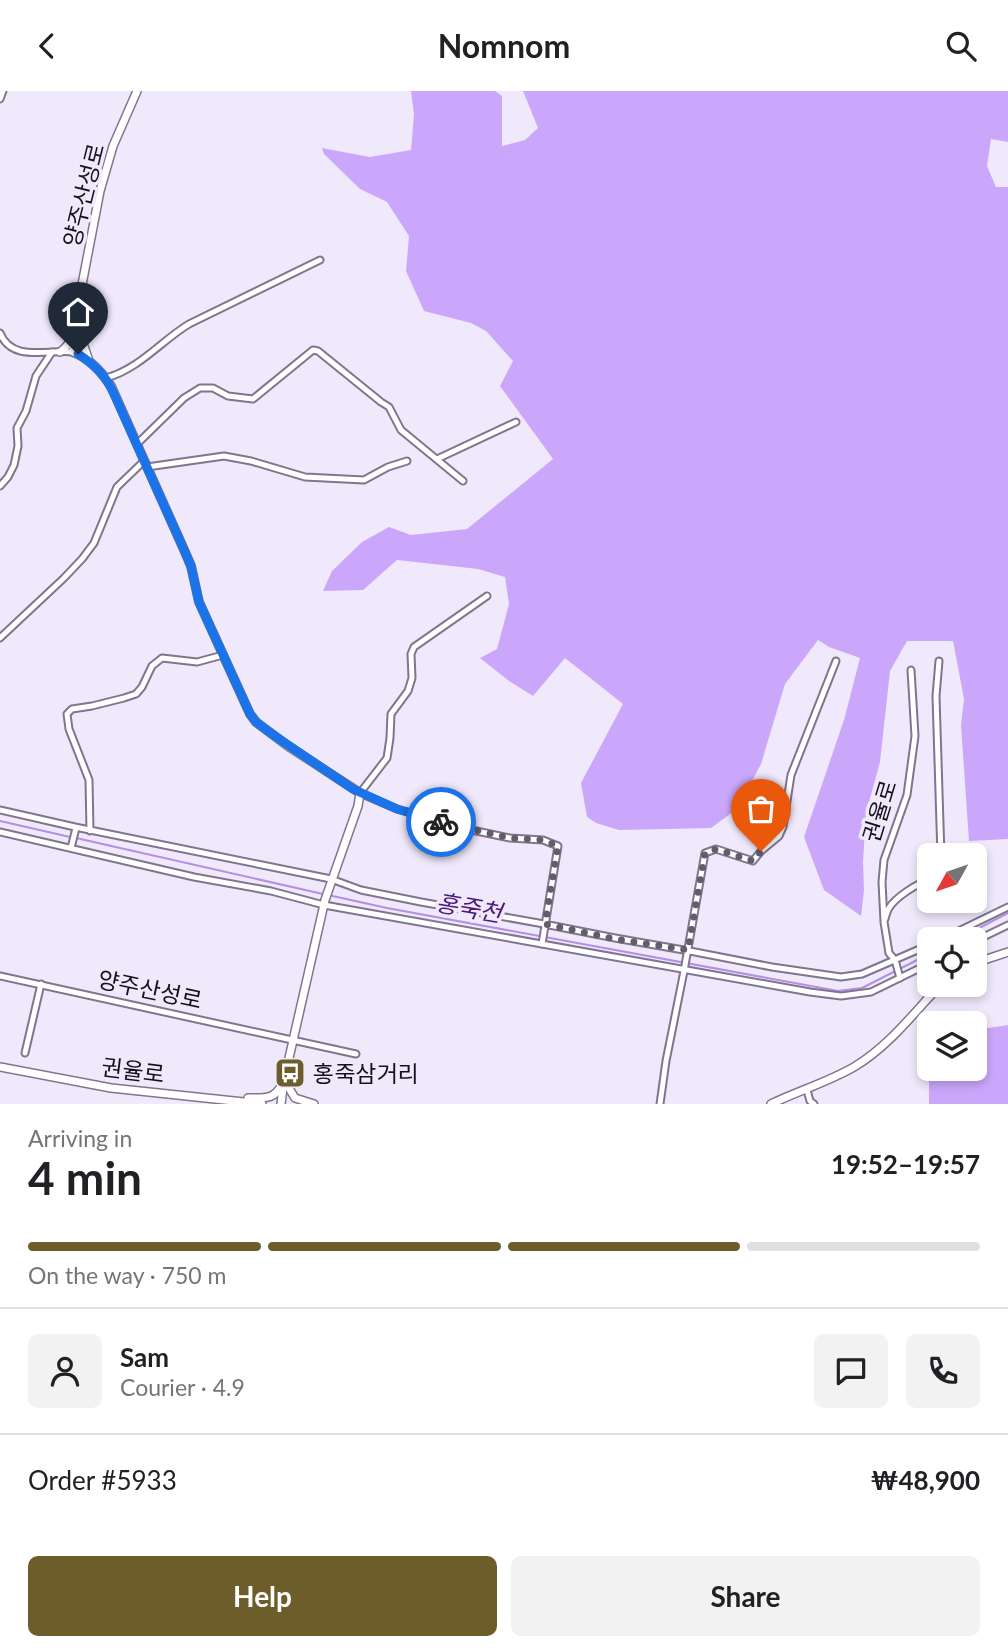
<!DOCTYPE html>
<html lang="en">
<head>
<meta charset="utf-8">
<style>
	body { margin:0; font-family:Lato,"Noto Sans KR",sans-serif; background:#f2f2f2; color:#202124; height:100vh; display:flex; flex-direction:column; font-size:26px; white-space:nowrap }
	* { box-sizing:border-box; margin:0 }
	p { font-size:23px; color:#757577 }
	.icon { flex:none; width:38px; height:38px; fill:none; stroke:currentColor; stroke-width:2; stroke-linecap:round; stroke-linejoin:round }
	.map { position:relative; height:1013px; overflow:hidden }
	.panel { display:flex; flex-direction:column; background:#fff; flex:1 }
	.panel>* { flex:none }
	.needle { width:46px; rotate:230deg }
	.fabs { position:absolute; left:917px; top:752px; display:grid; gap:14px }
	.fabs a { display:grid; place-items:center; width:70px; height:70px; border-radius:10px; background:#fff; box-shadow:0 4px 10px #0003; font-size:35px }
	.pin { position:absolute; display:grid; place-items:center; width:60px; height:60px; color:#fff; margin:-72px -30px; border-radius:50% 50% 50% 0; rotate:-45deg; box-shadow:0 0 7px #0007 }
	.pin .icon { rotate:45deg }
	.courier { position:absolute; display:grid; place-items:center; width:70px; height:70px; margin:-35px; border:5px solid #1a73e8; border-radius:50%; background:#fff; color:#222; box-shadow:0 2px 9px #0007 }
	.head em { font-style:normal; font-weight:700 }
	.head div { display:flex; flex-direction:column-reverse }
	.head { display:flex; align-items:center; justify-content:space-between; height:119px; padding:0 28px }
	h1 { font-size:46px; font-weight:700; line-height:52px }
	.bar { display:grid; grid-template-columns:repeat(4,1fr); gap:10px 7px; align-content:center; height:84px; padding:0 28px }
	.bar i { height:9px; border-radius:5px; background:#e0e0e0 }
	.bar .on { background:#6c5d2a }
	.bar p { grid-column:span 4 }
	.line { display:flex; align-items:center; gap:18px; padding:0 28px; border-top:2px solid #e0e0e0 }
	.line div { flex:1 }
	.round { display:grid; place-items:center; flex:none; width:74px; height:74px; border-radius:10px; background:#f2f2f2 }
	.primary-button { display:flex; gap:14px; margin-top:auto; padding:14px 28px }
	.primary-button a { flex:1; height:80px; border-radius:10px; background:#6c5d2a; color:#fff; font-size:28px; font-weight:700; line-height:80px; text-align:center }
	.primary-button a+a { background:#f2f2f2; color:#202124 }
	header { display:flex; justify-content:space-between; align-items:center; height:91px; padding:0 28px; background:#fff; font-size:32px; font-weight:700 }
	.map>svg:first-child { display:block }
	.forest { fill:#cba7fb }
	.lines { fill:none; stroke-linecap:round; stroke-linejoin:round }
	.stream { stroke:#b390e3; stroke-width:2 }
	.street-casing { stroke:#7f758f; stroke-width:9 }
	.secondary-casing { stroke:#7f758f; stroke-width:10 }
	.street { stroke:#fff; stroke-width:5 }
	.secondary { stroke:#fff; stroke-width:7 }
	.done { stroke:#625d6a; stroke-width:7; stroke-dasharray:0 12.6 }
	.route { stroke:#1a73e8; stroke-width:9 }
	.labels { text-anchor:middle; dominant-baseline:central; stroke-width:7; stroke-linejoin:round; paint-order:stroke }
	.street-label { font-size:23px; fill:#16121c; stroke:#f0e9fb }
	.poi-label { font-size:23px; fill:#16121c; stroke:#f0e9fb; text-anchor:start }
	.water-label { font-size:24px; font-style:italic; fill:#4c1879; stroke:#f0e9fb }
</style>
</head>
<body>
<header><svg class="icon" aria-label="back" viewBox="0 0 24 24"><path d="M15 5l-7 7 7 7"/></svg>Nomnom<svg class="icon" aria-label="search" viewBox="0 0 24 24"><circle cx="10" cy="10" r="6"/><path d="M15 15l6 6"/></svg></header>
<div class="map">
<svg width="1008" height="1013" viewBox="0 0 1008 1013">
	<rect width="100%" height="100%" fill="#f0e9fb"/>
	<g class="forest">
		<path d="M411 0H495L502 5V55L525 49 538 37 523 0H1008V51L991 48 987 75 996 96H1008V748L969 750 961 634 964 608 953 550H907L890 580 880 671 866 722 863 771 864 799 861 825 824 799 804 746 844 629 860 567 829 556 818 549 785 593 761 673 737 718 711 737 619 739 596 732 587 726 581 692 623 613 565 567 533 605 509 590 480 567 497 558 509 513 505 486 478 478 397 469 363 499 323 500 332 480 362 451 389 436 411 444 467 438 553 368 500 295 513 270 486 240 471 232 424 220 406 180 409 145 387 111 360 98 324 63 322 57 370 66 411 59 414 23Z"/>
		<path d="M1008 934V1013H929V967V978H975V939Z"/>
	</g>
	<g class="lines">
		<g class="stream">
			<path d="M0 730 70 746"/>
			<path d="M76 747 323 803"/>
			<path d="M328 804 387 817 838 900 862 897 929 863"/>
			<path d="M956 849 1008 822"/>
		</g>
		<g class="street-casing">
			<g id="street">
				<path d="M0 8 3 0"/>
				<path d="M0 242C12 272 48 258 73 261"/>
				<path d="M106 287C139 278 161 250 189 233L320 169"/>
				<path d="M137 353 184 307 200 297H213L228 305 253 308 313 259 318 260 381 311 389 316 401 339 463 390"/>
				<path d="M437 368 516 331"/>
				<path d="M147 376 224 365 251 370 305 386 364 389 388 376 407 370"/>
				<path d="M0 395 8 386 14 374 18 355 17 337 26 320 36 285 52 261"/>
				<path d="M487 505 414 556 411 563 412 587 408 600 391 623 390 647 387 667 360 702 397 718 467 738 510 747 543 749 558 755 542 853"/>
				<path d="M0 547 64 487 82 468 94 452 117 396 144 370"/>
				<path d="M939 570 936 605 941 765"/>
				<path d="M0 719 75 736 331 788 361 799 421 811 544 833 615 847 695 861 772 876 841 886 862 883 929 854"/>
				<path d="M90 740 89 689 69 638 67 623 72 618 92 615 124 607 136 603 142 596 152 575 162 567 197 571 223 564"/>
				<path d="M0 741 194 786 271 800 324 814 810 901 841 905 871 901 920 877 925 875 929 879"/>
				<path d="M71 757 76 737"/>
				<path d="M885 828C886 824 887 820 889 817 895 807 918 791 929 790"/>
				<path d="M940 849 1008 816"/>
				<path d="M975 850 1008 834"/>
				<path d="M0 885 356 963"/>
				<path d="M900 887 895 869 889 862 884 831 882 791 884 769 907 704 915 645 911 579"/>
				<path d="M25 962 41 893"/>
				<path d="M807 999 810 1010 814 1013"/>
				<path d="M660 1013 666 970 684 880 705 762 716 758 753 770 761 760 779 745 783 736 791 684 836 570"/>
			</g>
		</g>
		<g class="secondary-casing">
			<g id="secondary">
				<path d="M137 0 113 55 100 100 75 230 73 261C89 267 101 280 111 295L185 461 191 475 199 511 250 623 256 631 288 655 360 702 358 715 325 809 284 989 281 1013"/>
				<path d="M77 235 89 270"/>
				<path d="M60 261C67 256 70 252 71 244"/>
				<path d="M975 872 1008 861"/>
				<path d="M0 976 111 997 262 1013"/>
				<path d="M284 989 295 1007 314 1013"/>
				<path d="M248 1007C264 1007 275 1009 282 993"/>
				<path d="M771 1013C798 1000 828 991 854 976 888 956 914 922 940 894"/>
			</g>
		</g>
		<use href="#street" class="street"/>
		<use href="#secondary" class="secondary"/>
	</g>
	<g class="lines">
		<path class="done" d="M441 731 510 747 543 749 558 755 545 833 615 848 688 859 705 762 716 758 753 770 761 760"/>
		<path class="route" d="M78 263C95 274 106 285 114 303L185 461 191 475 199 511 250 623 256 631 269 641 353 698 397 718 441 731"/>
	</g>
	<defs>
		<g id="bus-square" transform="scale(1.575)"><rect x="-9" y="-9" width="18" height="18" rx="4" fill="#6c5d2a" stroke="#f0e9fb"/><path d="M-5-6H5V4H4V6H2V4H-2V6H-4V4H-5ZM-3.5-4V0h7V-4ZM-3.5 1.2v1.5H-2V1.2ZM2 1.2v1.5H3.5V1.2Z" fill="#fff"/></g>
	</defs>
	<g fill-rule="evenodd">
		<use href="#bus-square" x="290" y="982"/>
	</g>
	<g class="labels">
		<g class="street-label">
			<text transform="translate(83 104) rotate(-76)">양주산성로</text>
			<text transform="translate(879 720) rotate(-73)">권율로</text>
			<text transform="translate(150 898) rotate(12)">양주산성로</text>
			<text transform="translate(133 979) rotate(7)">권율로</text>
		</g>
		<g class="poi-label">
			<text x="313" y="982">홍죽삼거리</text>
		</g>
		<g class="water-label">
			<text transform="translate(469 816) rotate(10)">홍죽천</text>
		</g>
	</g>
</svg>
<div class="fabs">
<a><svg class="needle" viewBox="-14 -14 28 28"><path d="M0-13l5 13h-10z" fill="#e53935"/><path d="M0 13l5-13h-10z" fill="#757577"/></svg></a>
<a><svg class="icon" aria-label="locate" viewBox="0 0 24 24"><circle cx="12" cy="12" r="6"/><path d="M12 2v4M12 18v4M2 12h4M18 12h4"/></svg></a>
<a><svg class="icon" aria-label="layers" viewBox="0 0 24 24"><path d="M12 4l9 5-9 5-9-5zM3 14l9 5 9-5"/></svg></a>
</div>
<div class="pin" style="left:761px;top:760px;background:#ea580c"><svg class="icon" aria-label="bag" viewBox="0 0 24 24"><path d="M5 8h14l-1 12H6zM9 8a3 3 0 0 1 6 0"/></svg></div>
<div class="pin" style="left:78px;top:263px;background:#1f2937"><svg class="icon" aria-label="home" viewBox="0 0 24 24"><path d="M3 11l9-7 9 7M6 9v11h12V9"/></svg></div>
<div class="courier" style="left:441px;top:731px"><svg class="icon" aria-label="bike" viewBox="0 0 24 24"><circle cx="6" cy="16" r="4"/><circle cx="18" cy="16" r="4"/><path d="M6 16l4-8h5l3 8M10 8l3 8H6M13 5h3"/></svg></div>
</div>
<section class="panel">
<div class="head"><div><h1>4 min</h1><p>Arriving in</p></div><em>19:52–19:57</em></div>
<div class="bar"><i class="on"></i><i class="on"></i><i class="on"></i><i></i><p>On the way · 750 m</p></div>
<div class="line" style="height:126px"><a class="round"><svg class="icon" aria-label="person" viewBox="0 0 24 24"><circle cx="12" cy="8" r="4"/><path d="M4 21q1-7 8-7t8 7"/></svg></a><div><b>Sam</b><p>Courier · 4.9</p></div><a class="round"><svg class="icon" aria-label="chat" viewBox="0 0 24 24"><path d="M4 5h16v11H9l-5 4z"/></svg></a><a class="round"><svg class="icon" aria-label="phone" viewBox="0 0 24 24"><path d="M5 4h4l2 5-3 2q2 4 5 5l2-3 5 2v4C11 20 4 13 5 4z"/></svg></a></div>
<div class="line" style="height:91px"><div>Order #5933</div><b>₩48,900</b></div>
<div class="primary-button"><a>Help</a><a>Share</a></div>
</section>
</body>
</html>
